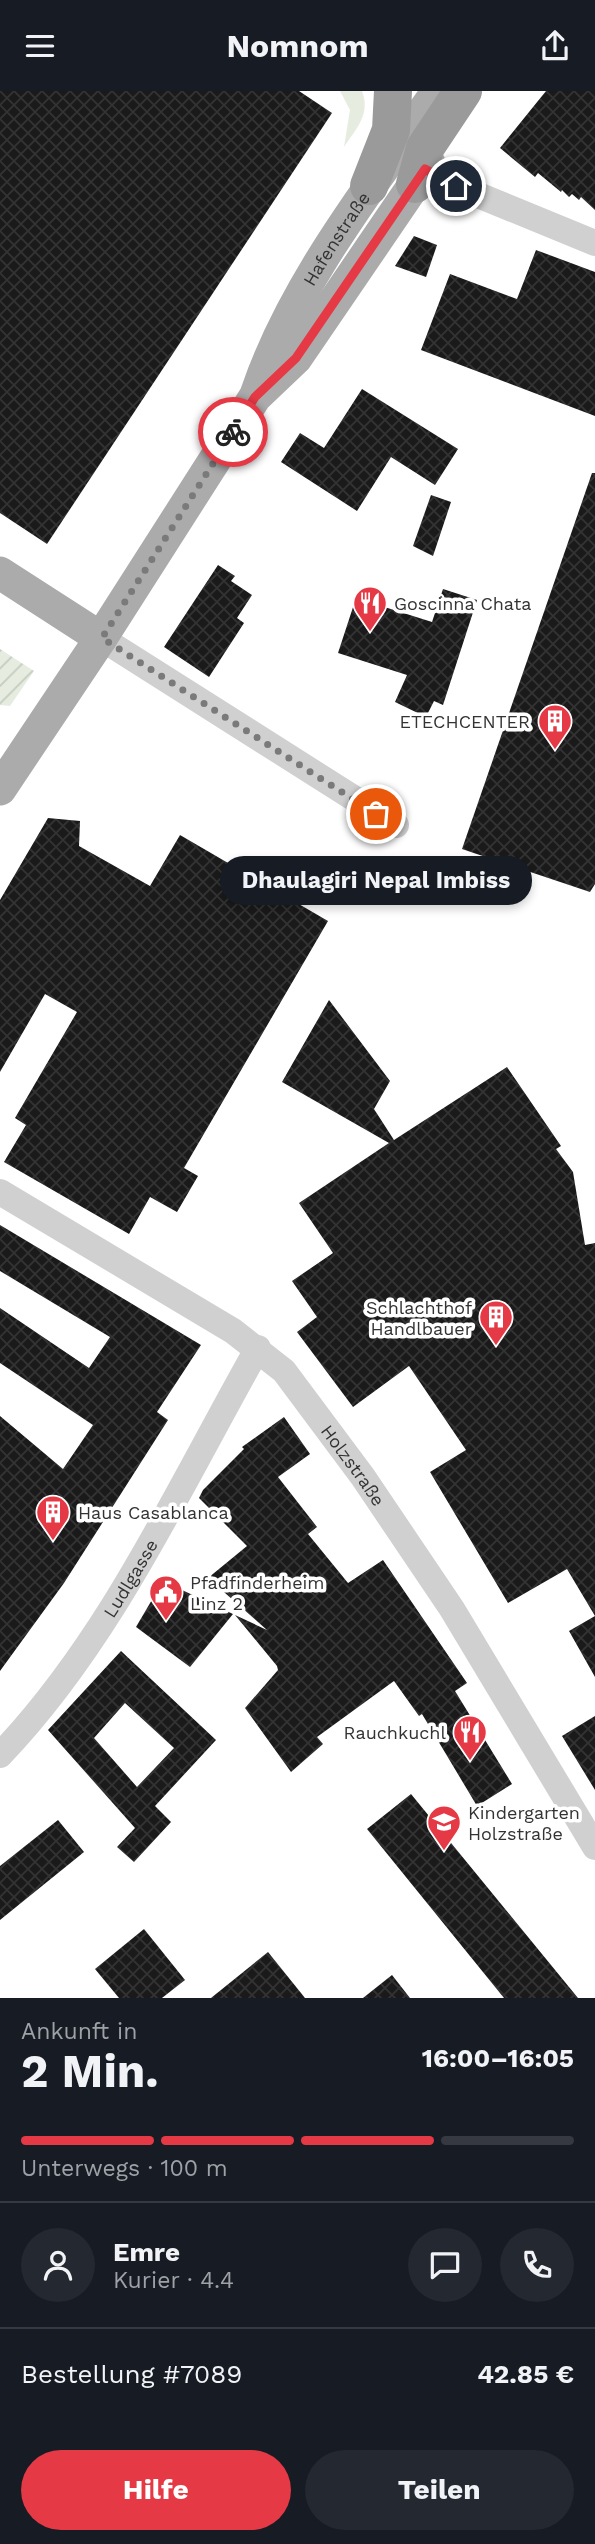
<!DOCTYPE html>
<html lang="de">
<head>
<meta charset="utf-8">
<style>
	body { margin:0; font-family:"Work Sans",sans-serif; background:#242831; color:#f1f3f6; height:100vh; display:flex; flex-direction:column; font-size:26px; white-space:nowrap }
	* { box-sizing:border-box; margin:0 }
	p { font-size:23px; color:#9ea1a6 }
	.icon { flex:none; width:38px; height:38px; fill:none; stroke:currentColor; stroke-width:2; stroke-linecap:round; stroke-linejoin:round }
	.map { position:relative; height:1907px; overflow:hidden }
	.details { display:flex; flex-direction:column; background:#171b24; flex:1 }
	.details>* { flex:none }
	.pin { position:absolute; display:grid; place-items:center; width:60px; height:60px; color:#fff; margin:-30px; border:4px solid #fff; border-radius:50%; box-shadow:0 2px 7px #0007 }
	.courier { position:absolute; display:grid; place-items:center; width:70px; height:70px; margin:-35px; border:5px solid #e63946; border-radius:50%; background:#fff; color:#222; box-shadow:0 2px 9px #0007 }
	.bubble { position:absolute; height:49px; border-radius:24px; background:#171b24; box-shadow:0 4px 10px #0003; font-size:23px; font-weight:700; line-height:49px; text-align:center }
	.headline em { font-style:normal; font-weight:700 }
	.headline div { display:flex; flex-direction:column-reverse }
	.headline { display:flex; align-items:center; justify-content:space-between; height:119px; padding:0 21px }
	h1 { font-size:46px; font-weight:700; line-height:52px }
	.bar { display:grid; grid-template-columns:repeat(4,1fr); gap:10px 7px; align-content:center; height:84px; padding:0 21px }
	.bar i { height:9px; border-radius:5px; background:#363941 }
	.bar .current { background:#e63946 }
	.bar p { grid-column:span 4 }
	.line { display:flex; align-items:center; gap:18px; padding:0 21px; border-top:2px solid #363941 }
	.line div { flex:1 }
	.round { display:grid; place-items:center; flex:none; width:74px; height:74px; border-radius:37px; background:#242831 }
	.cta { display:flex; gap:14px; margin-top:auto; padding:14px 21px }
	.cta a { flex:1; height:80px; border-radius:42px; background:#e63946; color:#fff; font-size:28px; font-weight:700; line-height:80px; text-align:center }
	.cta a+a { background:#242831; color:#f1f3f6 }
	header { display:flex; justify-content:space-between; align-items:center; height:91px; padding:0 21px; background:#171b24; font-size:32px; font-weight:700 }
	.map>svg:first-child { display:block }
	.green { fill:#e6ecdf }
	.garden { fill:url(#garden-furrows) }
	.building { fill:url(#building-cross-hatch); fill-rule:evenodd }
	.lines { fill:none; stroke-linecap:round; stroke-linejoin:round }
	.minor { stroke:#d0d0d0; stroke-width:26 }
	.major { stroke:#ababab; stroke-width:33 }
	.highway { stroke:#9a9a9a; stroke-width:38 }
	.done { stroke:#7a7a7a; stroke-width:7; stroke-dasharray:0 12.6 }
	.route { stroke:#e63946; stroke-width:9 }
	.labels { text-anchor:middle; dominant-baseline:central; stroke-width:7; stroke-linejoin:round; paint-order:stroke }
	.street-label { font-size:18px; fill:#333; stroke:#fff }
	.poi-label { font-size:18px; fill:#333; stroke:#fff; text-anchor:start }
</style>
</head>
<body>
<header><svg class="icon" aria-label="menu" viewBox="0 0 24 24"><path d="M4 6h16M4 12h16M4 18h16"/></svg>Nomnom<svg class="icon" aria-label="share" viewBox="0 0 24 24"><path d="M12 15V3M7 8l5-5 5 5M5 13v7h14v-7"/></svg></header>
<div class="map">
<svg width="595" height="1907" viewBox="0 0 595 1907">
	<defs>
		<pattern id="garden-furrows" width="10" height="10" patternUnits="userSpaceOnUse" patternTransform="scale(1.75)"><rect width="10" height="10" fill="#e6ecdf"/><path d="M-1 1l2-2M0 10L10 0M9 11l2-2" fill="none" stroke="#c6cbc0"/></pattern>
		<pattern id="building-cross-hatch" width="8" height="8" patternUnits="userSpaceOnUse" patternTransform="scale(1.75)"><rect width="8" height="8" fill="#1a1a1a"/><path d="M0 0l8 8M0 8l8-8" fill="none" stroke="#333"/></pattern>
	</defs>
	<rect width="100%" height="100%" fill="#fff"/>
	<path class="green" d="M340 0H362C371 23 356 38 344 56L350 19Z"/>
	<path class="garden" d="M0 558 34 580 10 615 0 614Z"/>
	<g class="building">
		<path d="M0 0H299L332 22 47 453 0 422Z"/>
		<path d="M546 0H595V119L581 106 579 109 572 103 569 106 562 99 561 101 538 82 535 86 500 57Z"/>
		<path d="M414 145 437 154 426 186 395 175Z"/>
		<path d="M536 159 595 181V325L421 259 450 183 517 208Z"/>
		<path d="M362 298 458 358 435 394 391 366 357 420 281 371 300 342 324 357Z"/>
		<path d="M592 382H595V793L590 801 462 758Z"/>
		<path d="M431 404 451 411 433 465 413 455Z"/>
		<path d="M218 474 235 485 231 490 252 504 237 527 244 532 209 586 164 556Z"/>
		<path d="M443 498 477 509 443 614 434 610 426 626 395 611 407 584 338 562 356 507 432 531Z"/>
		<path d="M48 727 80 730 79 755 150 795 180 744 328 830 184 1077 198 1085 177 1121 150 1106 129 1143 4 1071 26 1034 15 1027 77 921 45 903 0 981V809Z"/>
		<path d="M329 909 390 990 374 1018 394 1049 507 976 561 1055 556 1058 573 1081 585 1154 595 1152V1586L569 1540 595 1525 567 1478 508 1512 430 1381 466 1359 409 1275 353 1316 297 1241 317 1226 292 1190 333 1162 299 1112 389 1052 282 991Z"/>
		<path d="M0 1134 201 1254 157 1321 168 1329 64 1492 0 1580V1325L63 1378 93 1334 0 1272V1217L89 1277 110 1246 0 1180Z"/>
		<path d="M284 1326 310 1363 278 1386 317 1436 308 1443 348 1492 383 1469 467 1592 455 1600 512 1693 477 1715 422 1623 419 1625 394 1590 317 1646 323 1653 291 1681 245 1617 278 1579 277 1575 235 1524 267 1539 208 1487 247 1455 199 1407 203 1399 244 1358 242 1356Z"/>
		<path d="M163 1490 233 1523 190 1576 136 1536Z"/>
		<path d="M121 1560 216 1649 155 1715 171 1731 134 1771 117 1756 135 1737 48 1639ZM125 1612 174 1657 137 1696 94 1647Z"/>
		<path d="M595 1625V1699L562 1645Z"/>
		<path d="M411 1703 501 1813 578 1907H504L367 1738Z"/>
		<path d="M58 1729 84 1761 0 1829V1775Z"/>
		<path d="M144 1838 185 1889 162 1907H119L95 1878Z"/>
		<path d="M268 1861 305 1907H211Z"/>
		<path d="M392 1884 410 1907H363Z"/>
	</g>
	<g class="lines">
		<g class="minor">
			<path d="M425 78 456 95 595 152"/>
			<path d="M101 547 396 734"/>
			<path id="s1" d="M0 1101 233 1240 284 1280 363 1386 452 1518 595 1756"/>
			<path id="s2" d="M0 1664C111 1548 179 1396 258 1257"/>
		</g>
		<g class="major">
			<path id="s3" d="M257 301C293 194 373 92 438 0"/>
			<path d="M0 482 101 547"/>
			<path d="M0 698 101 547 255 306 296 267 429 72"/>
		</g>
		<g class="highway">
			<path d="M415 93 425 57 463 0"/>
			<path d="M369 95 391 39 393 0"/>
		</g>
	</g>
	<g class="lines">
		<path class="done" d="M233 341 102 547 376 723"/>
		<path class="route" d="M233 341 255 306 296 267 425 78 456 95"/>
	</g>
	<defs>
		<g id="restaurant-pin" transform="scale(1.75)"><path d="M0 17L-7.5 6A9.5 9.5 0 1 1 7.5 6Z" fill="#e63946" stroke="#fff"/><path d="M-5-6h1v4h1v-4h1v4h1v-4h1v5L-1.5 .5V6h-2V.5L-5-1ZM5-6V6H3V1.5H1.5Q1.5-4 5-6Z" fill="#fff"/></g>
		<g id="building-pin" transform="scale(1.75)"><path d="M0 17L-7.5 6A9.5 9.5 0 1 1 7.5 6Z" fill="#e63946" stroke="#fff"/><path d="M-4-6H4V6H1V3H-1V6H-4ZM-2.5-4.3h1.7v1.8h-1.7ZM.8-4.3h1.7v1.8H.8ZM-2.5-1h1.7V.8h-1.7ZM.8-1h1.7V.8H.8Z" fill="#fff"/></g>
		<g id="civic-pin" transform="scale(1.75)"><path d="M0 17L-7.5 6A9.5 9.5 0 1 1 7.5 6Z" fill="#e63946" stroke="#fff"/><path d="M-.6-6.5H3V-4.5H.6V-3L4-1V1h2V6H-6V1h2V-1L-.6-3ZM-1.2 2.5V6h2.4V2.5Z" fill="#fff"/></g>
		<g id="school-pin" transform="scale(1.75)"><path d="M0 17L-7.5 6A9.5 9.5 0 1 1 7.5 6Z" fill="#e63946" stroke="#fff"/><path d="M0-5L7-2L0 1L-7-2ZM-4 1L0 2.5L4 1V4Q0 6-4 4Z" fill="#fff"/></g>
	</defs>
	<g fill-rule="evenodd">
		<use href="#restaurant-pin" x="370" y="512"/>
		<use href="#building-pin" x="555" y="630"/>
		<use href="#building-pin" x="496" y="1226"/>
		<use href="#building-pin" x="53" y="1421"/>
		<use href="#civic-pin" x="166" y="1501"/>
		<use href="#restaurant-pin" x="470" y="1641"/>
		<use href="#school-pin" x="444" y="1731"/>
	</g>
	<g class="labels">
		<g class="street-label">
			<text stroke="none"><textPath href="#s3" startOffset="173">Hafenstraße</textPath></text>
			<text stroke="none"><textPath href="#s1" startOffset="453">Holzstraße</textPath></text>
			<text stroke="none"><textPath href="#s2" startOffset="220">Ludlgasse</textPath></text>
		</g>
		<g class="poi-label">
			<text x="394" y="512">Goscinna Chata</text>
			<text x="530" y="630" text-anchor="end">ETECHCENTER</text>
			<text x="472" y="1216" text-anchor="end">Schlachthof<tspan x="472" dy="21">Handlbauer</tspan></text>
			<text x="78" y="1421">Haus Casablanca</text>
			<text x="190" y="1491">Pfadfinderheim<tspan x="190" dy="21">Linz 2</tspan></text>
			<text x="446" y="1641" text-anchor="end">Rauchkuchl</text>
			<text x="468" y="1721">Kindergarten<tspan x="468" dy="21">Holzstraße</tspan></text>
		</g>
	</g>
</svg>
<div class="pin" style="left:376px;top:723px;background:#ea580c"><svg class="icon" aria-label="bag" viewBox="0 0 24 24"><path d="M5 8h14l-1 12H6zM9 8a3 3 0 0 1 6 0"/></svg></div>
<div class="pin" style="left:456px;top:95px;background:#1f2937"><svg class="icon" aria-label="home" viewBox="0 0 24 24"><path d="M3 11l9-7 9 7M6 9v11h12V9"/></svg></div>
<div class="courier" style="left:233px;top:341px"><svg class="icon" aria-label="bike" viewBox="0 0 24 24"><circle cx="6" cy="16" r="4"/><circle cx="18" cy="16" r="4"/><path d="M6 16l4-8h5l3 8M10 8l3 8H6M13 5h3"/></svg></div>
<div class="bubble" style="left:220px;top:765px;width:312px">Dhaulagiri Nepal Imbiss</div>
</div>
<section class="details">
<div class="headline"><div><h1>2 Min.</h1><p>Ankunft in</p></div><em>16:00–16:05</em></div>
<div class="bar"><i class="current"></i><i class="current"></i><i class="current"></i><i></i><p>Unterwegs · 100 m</p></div>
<div class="line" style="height:126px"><a class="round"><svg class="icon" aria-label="person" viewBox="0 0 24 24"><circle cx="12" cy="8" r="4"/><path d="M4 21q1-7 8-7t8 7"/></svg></a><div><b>Emre</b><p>Kurier · 4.4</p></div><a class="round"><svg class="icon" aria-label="chat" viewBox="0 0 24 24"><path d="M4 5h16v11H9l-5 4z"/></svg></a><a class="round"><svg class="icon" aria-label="phone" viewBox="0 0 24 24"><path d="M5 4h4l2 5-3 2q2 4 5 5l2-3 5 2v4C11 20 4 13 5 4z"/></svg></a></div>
<div class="line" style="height:91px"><div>Bestellung #7089</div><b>42.85 €</b></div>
<div class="cta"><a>Hilfe</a><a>Teilen</a></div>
</section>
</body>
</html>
